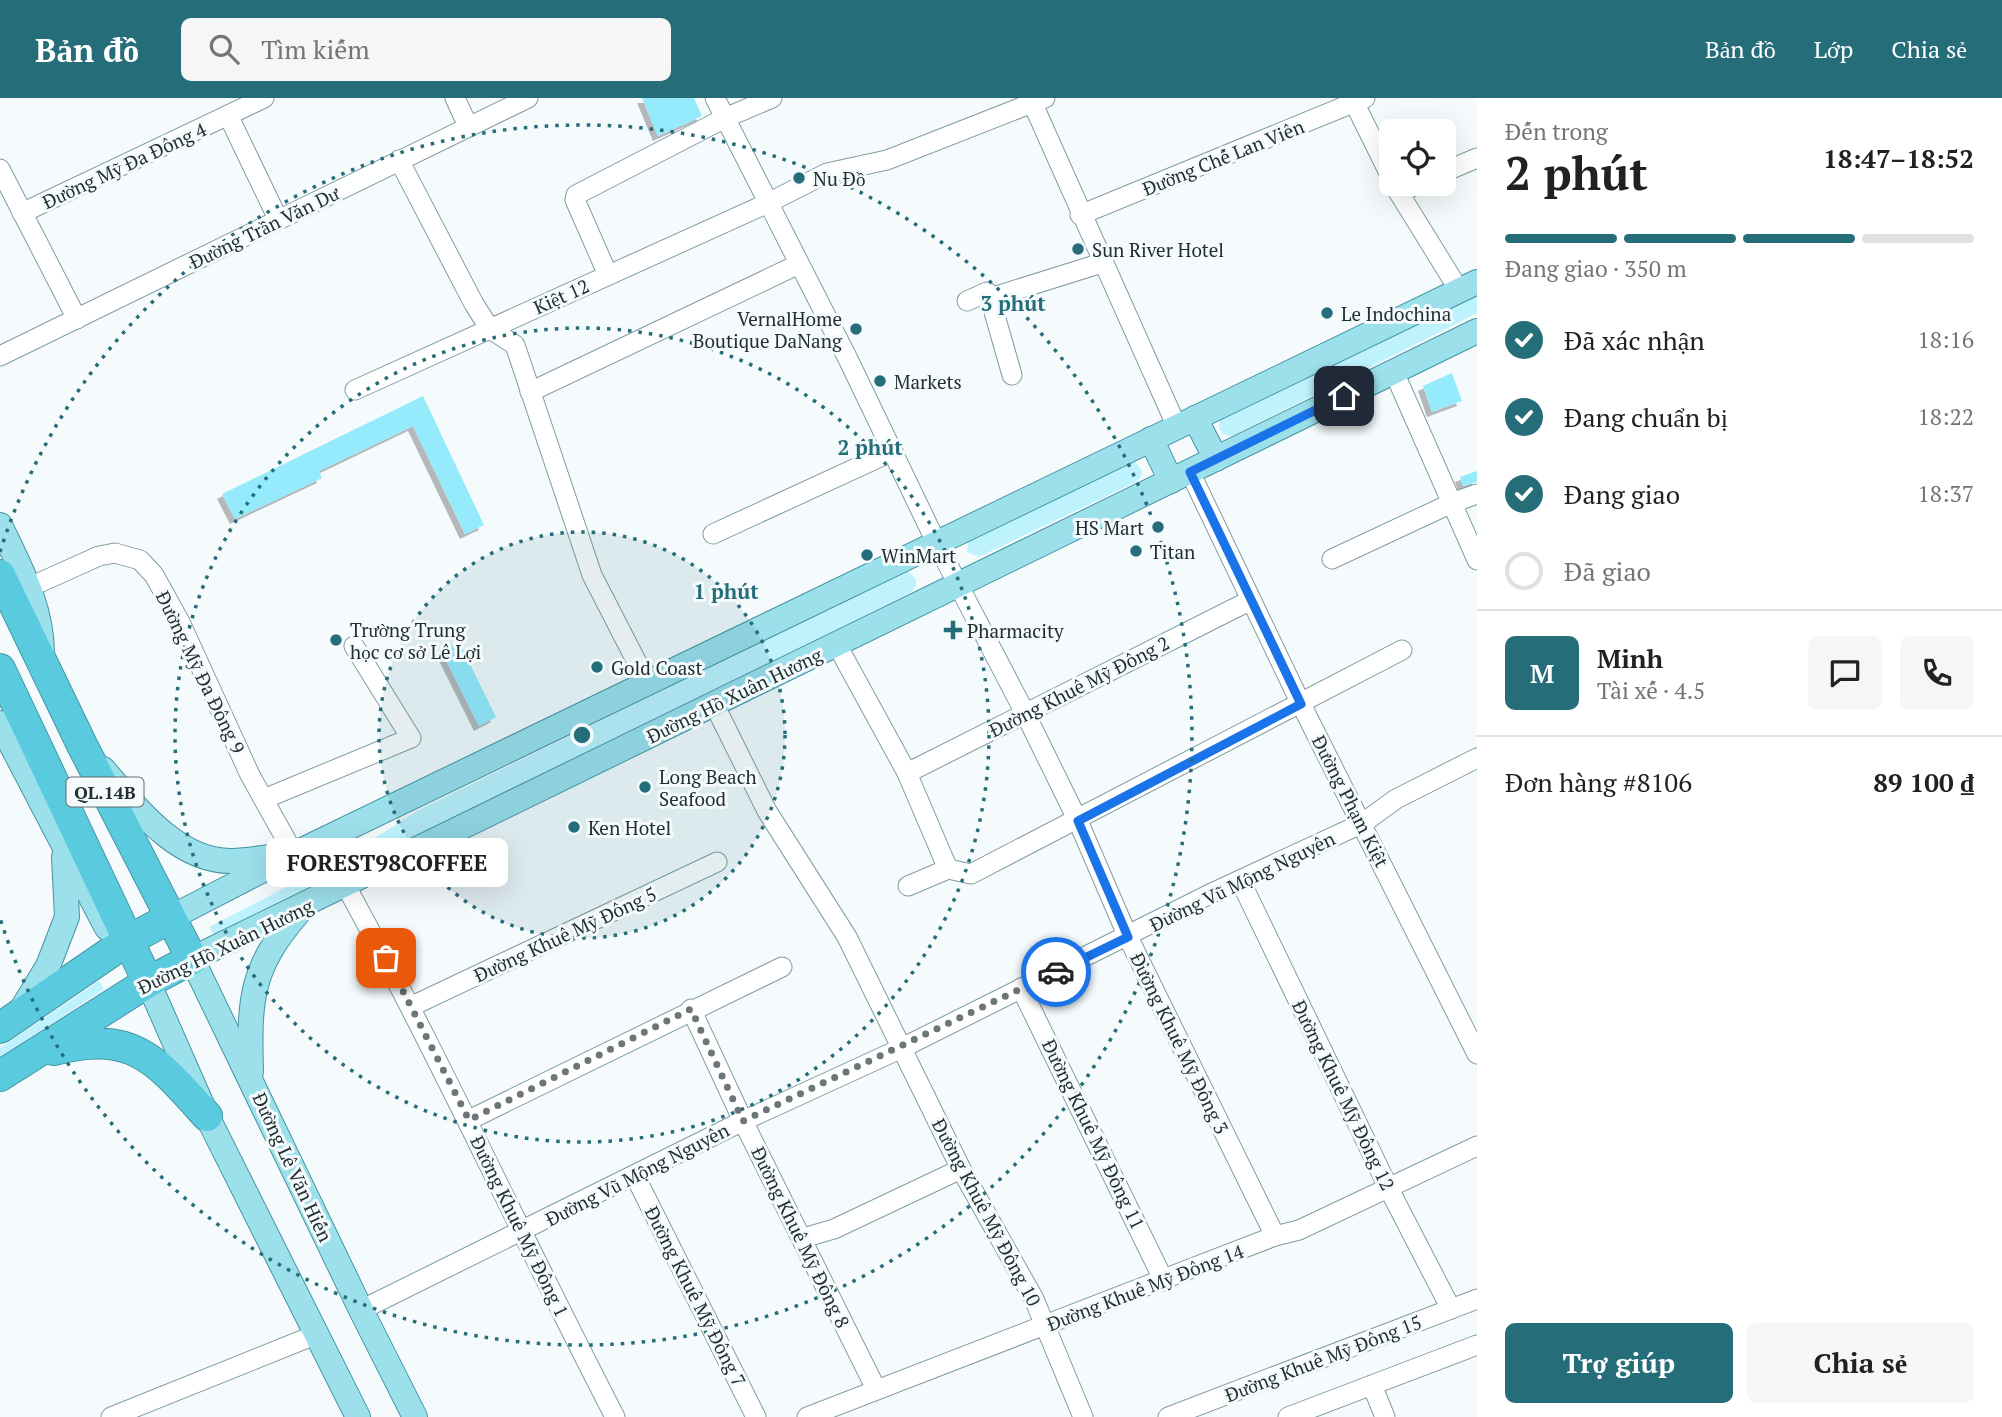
<!DOCTYPE html>
<html lang="vi">
<head>
<meta charset="utf-8">
<style>
	body { margin:0; font-family:"PT Serif",serif; background:#f6f6f6; color:#202124; height:100vh; display:flex; flex-direction:column; font-size:26px; white-space:nowrap }
	* { box-sizing:border-box; margin:0 }
	p { font-size:23px; color:#757577 }
	.icon { flex:none; width:38px; height:38px; fill:none; stroke:currentColor; stroke-width:2; stroke-linecap:round; stroke-linejoin:round }
	.map { position:relative; flex:1; overflow:hidden }
	.panel { display:flex; flex-direction:column; background:#fff; width:525px }
	.panel>* { flex:none }
	.tools { position:absolute; left:1379px; top:21px; display:grid; gap:14px }
	.tools a { display:grid; place-items:center; width:77px; height:77px; border-radius:10px; background:#fff; box-shadow:0 7px 28px #0002; font-size:35px }
	.pin { position:absolute; display:grid; place-items:center; width:60px; height:60px; color:#fff; margin:-30px; border-radius:14px; box-shadow:0 4px 10px #0006 }
	.courier { position:absolute; display:grid; place-items:center; width:70px; height:70px; margin:-35px; border:5px solid #1a73e8; border-radius:50%; background:#fff; color:#222; box-shadow:0 2px 9px #0007 }
	.bubble { position:absolute; height:49px; border-radius:10px; background:#fff; box-shadow:0 7px 28px #0002; font-size:23px; font-weight:700; line-height:49px; text-align:center }
	.headline em { font-style:normal; font-weight:700 }
	.headline div { display:flex; flex-direction:column-reverse }
	.headline { display:flex; align-items:center; justify-content:space-between; height:119px; padding:0 28px }
	h1 { font-size:46px; font-weight:700; line-height:52px }
	.bar { display:grid; grid-template-columns:repeat(4,1fr); gap:10px 7px; align-content:center; height:84px; padding:0 28px }
	.bar i { height:9px; border-radius:5px; background:#e0e0e0 }
	.bar .current { background:#266d7a }
	.bar p { grid-column:span 4 }
	.line { display:flex; align-items:center; gap:18px; padding:0 28px; border-top:2px solid #e0e0e0 }
	.line div { flex:1 }
	.round { display:grid; place-items:center; flex:none; width:74px; height:74px; border-radius:10px; background:#f6f6f6 }
	ol { padding:0 28px; list-style:none }
	li { display:flex; align-items:center; gap:21px; height:77px }
	li p { margin-inline-start:auto }
	li .icon { padding:7px; border-radius:50%; background:#266d7a; color:#fff; stroke-width:4 }
	li:last-child { color:#757577 }
	li i { width:38px; height:38px; border:4px solid #e0e0e0; border-radius:50% }
	.cta { display:flex; gap:14px; margin-top:auto; padding:14px 28px }
	.cta a { flex:1; height:80px; border-radius:10px; background:#266d7a; color:#fff; font-size:28px; font-weight:700; line-height:80px; text-align:center }
	.cta a+a { background:#f6f6f6; color:#202124 }
	header { display:flex; align-items:center; gap:42px; box-sizing:border-box; height:98px; padding:0 35px; background:#266d7a; color:#fff }
	header strong { font-size:33px }
	nav { display:flex; gap:38px; margin-inline-start:auto; font-size:24px }
	.search { width:490px; height:63px; background:#f6f6f6; display:flex; align-items:center; gap:18px; box-sizing:border-box; padding:0 24px; border-radius:10px; color:#757577; font-size:26px }
	main { display:flex; flex:1; min-height:0 }
	.map>svg:first-child { display:block }
	.green { fill:#bef3fd }
	.building { fill:#95ebfc; filter:url(#shadow) }
	.lines { fill:none; stroke-linecap:round; stroke-linejoin:round }
	.minor-casing { stroke:#819da3; stroke-width:21 }
	.major-casing { stroke:#4694a2; stroke-width:26 }
	.highway-casing { stroke:#4694a2; stroke-width:32 }
	.minor { stroke:#fff; stroke-width:19 }
	.major { stroke:#9ce0ec; stroke-width:24 }
	.highway { stroke:#5acbdf; stroke-width:30 }
	.done { stroke:#6c7678; stroke-width:7; stroke-dasharray:0 12.6 }
	.route { stroke:#1a73e8; stroke-width:9 }
	.ring { fill:none; stroke:#266d7a; stroke-width:3.5; stroke-dasharray:3.5 7 }
	.poi-dot { fill:#266d7a; stroke:#f5fbfd; stroke-width:2.5 }
	.labels { text-anchor:middle; dominant-baseline:central; stroke-width:6; stroke-linejoin:round; paint-order:stroke }
	.shield { fill:#f5fbfd; stroke:#616c6e; stroke-width:2 }
	.shield-label { font-size:18px; font-weight:bold; fill:#222e30 }
	.street-label { font-size:19px; fill:#222e30; stroke:#f5fbfd }
	.poi-label { font-size:19px; fill:#222e30; stroke:#f5fbfd; text-anchor:start }
	.centre { fill:#266d7a; stroke:#f5fbfd; stroke-width:3.5 }
	.ring-label { font-size:21px; text-anchor:middle; font-weight:bold; fill:#266d7a; stroke:#f5fbfd; stroke-width:6; stroke-linejoin:round; paint-order:stroke }
</style>
</head>
<body>
<header>
<strong>Bản đồ</strong>
<div class="search"><svg class="icon" aria-label="search" viewBox="0 0 24 24"><circle cx="10" cy="10" r="6"/><path d="M15 15l6 6"/></svg>Tìm kiếm</div>
<nav><a>Bản đồ</a><a>Lớp</a><a>Chia sẻ</a></nav>
</header>
<main>
<div class="map">
<svg width="1477" height="1319" viewBox="0 0 1477 1319">
	<defs>
		<filter id="shadow"><feDropShadow dx="-5" dy="5" stdDeviation="0" flood-color="#0004"/></filter>
	</defs>
	<rect width="100%" height="100%" fill="#f5fbfd"/>
	<g class="green">
		<path d="M1477 192V215L1462 223 1232 338 1223 336 1219 330 1220 320Z"/>
		<path d="M1134 363 1142 372 1141 379 1136 384 979 459 967 454 968 444Z"/>
		<path d="M907 472 916 481V488L910 495 215 839 209 829 345 759 419 712Z"/>
		<path d="M99 883 104 891 0 960V950Z"/>
	</g>
	<g class="building">
		<path d="M642 0H694L702 18 658 38Z"/>
		<path d="M1452 275 1462 303 1432 314 1423 288Z"/>
		<path d="M423 298 484 427 465 436 413 328 319 373 322 380 235 421 222 396Z"/>
		<path d="M1477 373V384L1463 388 1460 379Z"/>
		<path d="M459 544 496 619 479 628 441 552Z"/>
	</g>
	<g class="lines">
		<g class="minor-casing">
			<g id="minor">
				<path d="M455 0 468 28"/>
				<path d="M715 0 848 261 937 446 1025 615 1078 723 1128 839 1275 1138"/>
				<path d="M1352 0 1391 79"/>
				<path d="M1033 6 1177 329"/>
				<path d="M228 17 278 121"/>
				<path d="M399 62 474 206 490 231 515 247 592 477 648 586"/>
				<path d="M0 71 77 221"/>
				<path d="M1444 74 1477 60"/>
				<path d="M1395 86 1399 95 1418 86"/>
				<path d="M1399 95 1459 192"/>
				<path d="M22 115 264 0"/>
				<path d="M1080 117 1365 0"/>
				<path d="M608 177 575 102 576 97 725 20 772 0"/>
				<path d="M967 203 987 194 990 200"/>
				<path d="M0 258 528 0"/>
				<path d="M1394 274 1477 462"/>
				<path d="M1012 277 990 200 1102 165"/>
				<path d="M355 292 768 105 827 75 887 62 1045 0"/>
				<path d="M530 294 799 166"/>
				<path d="M1190 374 1301 606 1477 956"/>
				<path d="M713 436 893 353"/>
				<path d="M1332 461 1452 405 1477 396"/>
				<path d="M30 489 99 458 115 455 140 462 154 477 180 524 250 677 294 756"/>
				<path d="M837 547 907 675 948 771 971 776 1402 552"/>
				<path d="M714 606 767 713 847 839 961 1071 1034 1201 1083 1319"/>
				<path d="M907 675 1251 502"/>
				<path d="M264 701 411 640 354 548"/>
				<path d="M1240 782 1389 1091 1451 1211"/>
				<path d="M346 788C441 962 524 1143 615 1319"/>
				<path d="M908 788 948 771"/>
				<path d="M1021 890 1164 1183"/>
				<path d="M412 908 717 764"/>
				<path d="M691 911 743 1023 876 1291"/>
				<path d="M469 1022 782 869"/>
				<path d="M635 1078 756 1319"/>
				<path d="M803 1140 834 1131 961 1071"/>
				<path d="M361 1212 743 1023 902 950 1214 794 1363 725 1396 701 1477 660"/>
				<path d="M1372 1287 1385 1319"/>
				<path d="M111 1319 315 1237"/>
				<path d="M807 1319 1275 1138 1299 1132 1477 1048"/>
				<path d="M1168 1319 1477 1201"/>
				<path d="M1288 1319 1477 1247"/>
			</g>
		</g>
		<g class="major-casing">
			<g id="major">
				<path d="M1195 320 1216 361"/>
				<path d="M1151 341 1171 383"/>
				<path d="M0 427C20 469 43 510 42 559"/>
				<path d="M0 625 99 815 107 830 121 839"/>
				<path d="M103 671C136 709 177 764 232 763 247 763 262 760 276 758"/>
				<path d="M170 820 294 756 1477 184"/>
				<path d="M148 884 207 1018 358 1319"/>
				<path d="M20 914 48 868 67 819 64 759"/>
				<path d="M251 974C249 902 250 870 299 814"/>
				<path d="M415 1319 361 1212 192 861 1477 233"/>
			</g>
		</g>
		<g class="highway-casing">
			<g id="highway">
				<path d="M0 477 82 647 192 861 148 884 0 978"/>
				<path d="M0 571 148 884"/>
				<path d="M0 930 127 843 170 820"/>
				<path d="M54 952C134 931 157 963 207 1018"/>
			</g>
		</g>
		<use href="#minor" class="minor"/>
		<use href="#major" class="major"/>
		<use href="#highway" class="highway"/>
	</g>
	<g class="lines">
		<path class="done" d="M386 860 469 1022 691 911 743 1023 1056 874"/>
		<path class="route" d="M1056 874 1128 839 1078 723 1301 606 1190 374 1344 298"/>
	</g>
	<circle cx="582" cy="637" r="203" fill="#266d7a" fill-opacity=".12"/>
	<g class="ring">
		<circle cx="582" cy="637" r="203"/>
		<circle cx="582" cy="637" r="407"/>
		<path d="M0 454A610 610 0 1 1 0 820"/>
	</g>
	<g class="poi-dot">
		<circle cx="799" cy="80" r="7"/>
		<circle cx="1078" cy="151" r="7"/>
		<circle cx="1327" cy="215" r="7"/>
		<circle cx="856" cy="231" r="7"/>
		<circle cx="880" cy="283" r="7"/>
		<circle cx="1158" cy="429" r="7"/>
		<circle cx="1136" cy="453" r="7"/>
		<circle cx="867" cy="457" r="7"/>
		<path d="M949.5 521.5h7v7h7v7h-7v7h-7v-7h-7v-7h7z"/>
		<circle cx="336" cy="542" r="7"/>
		<circle cx="597" cy="569" r="7"/>
		<circle cx="645" cy="689" r="7"/>
		<circle cx="574" cy="729" r="7"/>
	</g>
	<g class="labels">
		<rect class="shield" x="66.5" y="679.5" width="77" height="29" rx="5"/>
		<g class="shield-label">
			<text x="105" y="694">QL.14B</text>
		</g>
		<g class="street-label">
			<text transform="translate(1223 59) rotate(-22)">Đường Chế Lan Viên</text>
			<text transform="translate(124 67) rotate(-25)">Đường Mỹ Đa Đông 4</text>
			<text transform="translate(264 129) rotate(-26)">Đường Trần Văn Dư</text>
			<text transform="translate(561 198) rotate(-24)">Kiệt 12</text>
			<text transform="translate(201 574) rotate(64)">Đường Mỹ Đa Đông 9</text>
			<text transform="translate(1079 588) rotate(-27)">Đường Khuê Mỹ Đông 2</text>
			<text transform="translate(734 597) rotate(-26)">Đường Hồ Xuân Hương</text>
			<text transform="translate(1351 703) rotate(63)">Đường Phạm Kiệt</text>
			<text transform="translate(1242 783) rotate(-26)">Đường Vũ Mộng Nguyên</text>
			<text transform="translate(565 836) rotate(-25)">Đường Khuê Mỹ Đông 5</text>
			<text transform="translate(225 848) rotate(-26)">Đường Hồ Xuân Hương</text>
			<text transform="translate(1180 945) rotate(64)">Đường Khuê Mỹ Đông 3</text>
			<text transform="translate(1344 997) rotate(64)">Đường Khuê Mỹ Đông 12</text>
			<text transform="translate(1094 1036) rotate(64)">Đường Khuê Mỹ Đông 11</text>
			<text transform="translate(293 1069) rotate(65)">Đường Lê Văn Hiến</text>
			<text transform="translate(637 1076) rotate(-27)">Đường Vũ Mộng Nguyên</text>
			<text transform="translate(987 1114) rotate(62)">Đường Khuê Mỹ Đông 10</text>
			<text transform="translate(520 1128) rotate(64)">Đường Khuê Mỹ Đông 1</text>
			<text transform="translate(801 1139) rotate(64)">Đường Khuê Mỹ Đông 8</text>
			<text transform="translate(1145 1189) rotate(-21)">Đường Khuê Mỹ Đông 14</text>
			<text transform="translate(696 1198) rotate(63)">Đường Khuê Mỹ Đông 7</text>
			<text transform="translate(1323 1260) rotate(-21)">Đường Khuê Mỹ Đông 15</text>
		</g>
		<g class="poi-label">
			<text x="813" y="80">Nu Đồ</text>
			<text x="1092" y="151">Sun River Hotel</text>
			<text x="1341" y="215">Le Indochina</text>
			<text x="842" y="220" text-anchor="end">VernalHome<tspan x="842" dy="22">Boutique DaNang</tspan></text>
			<text x="894" y="283">Markets</text>
			<text x="1144" y="429" text-anchor="end">HS Mart</text>
			<text x="1150" y="453">Titan</text>
			<text x="881" y="457">WinMart</text>
			<text x="350" y="531">Trường Trung<tspan x="350" dy="22">học cơ sở Lê Lợi</tspan></text>
			<text x="967" y="532">Pharmacity</text>
			<text x="611" y="569">Gold Coast</text>
			<text x="659" y="678">Long Beach<tspan x="659" dy="22">Seafood</tspan></text>
			<text x="588" y="729">Ken Hotel</text>
		</g>
	</g>
	<circle cx="582" cy="637" r="10" class="centre"/>
	<g class="ring-label">
		<text x="1013" y="213">3 phút</text>
		<text x="870" y="357">2 phút</text>
		<text x="726" y="501">1 phút</text>
	</g>
</svg>
<div class="tools">
<a><svg class="icon" aria-label="locate" viewBox="0 0 24 24"><circle cx="12" cy="12" r="6"/><path d="M12 2v4M12 18v4M2 12h4M18 12h4"/></svg></a>
</div>
<div class="pin" style="left:386px;top:860px;background:#ea580c"><svg class="icon" aria-label="bag" viewBox="0 0 24 24"><path d="M5 8h14l-1 12H6zM9 8a3 3 0 0 1 6 0"/></svg></div>
<div class="pin" style="left:1344px;top:298px;background:#1f2937"><svg class="icon" aria-label="home" viewBox="0 0 24 24"><path d="M3 11l9-7 9 7M6 9v11h12V9"/></svg></div>
<div class="courier" style="left:1056px;top:874px"><svg class="icon" aria-label="car" viewBox="0 0 24 24"><path d="M5 17H2v-5l4-1 3-4h7l3 4 3 1v5h-3M9 17h6M6 11h13"/><circle cx="7" cy="17" r="2"/><circle cx="17" cy="17" r="2"/></svg></div>
<div class="bubble" style="left:266px;top:740px;width:242px">FOREST98COFFEE</div>
</div>
<section class="panel">
<div class="headline"><div><h1>2 phút</h1><p>Đến trong</p></div><em>18:47–18:52</em></div>
<div class="bar"><i class="current"></i><i class="current"></i><i class="current"></i><i></i><p>Đang giao · 350 m</p></div>
<ol>
<li><svg class="icon" aria-label="check" viewBox="0 0 24 24"><path d="M5 12l5 5 9-10"/></svg>Đã xác nhận<p>18:16</p></li>
<li><svg class="icon" aria-label="check" viewBox="0 0 24 24"><path d="M5 12l5 5 9-10"/></svg>Đang chuẩn bị<p>18:22</p></li>
<li><svg class="icon" aria-label="check" viewBox="0 0 24 24"><path d="M5 12l5 5 9-10"/></svg>Đang giao<p>18:37</p></li>
<li><i></i>Đã giao</li>
</ol>
<div class="line" style="height:126px"><b class="round" style="background:#266d7a;color:#fff">M</b><div><b>Minh</b><p>Tài xế · 4.5</p></div><a class="round"><svg class="icon" aria-label="chat" viewBox="0 0 24 24"><path d="M4 5h16v11H9l-5 4z"/></svg></a><a class="round"><svg class="icon" aria-label="phone" viewBox="0 0 24 24"><path d="M5 4h4l2 5-3 2q2 4 5 5l2-3 5 2v4C11 20 4 13 5 4z"/></svg></a></div>
<div class="line" style="height:91px"><div>Đơn hàng #8106</div><b>89 100 ₫</b></div>
<div class="cta"><a>Trợ giúp</a><a>Chia sẻ</a></div>
</section>
</main>
</body>
</html>
